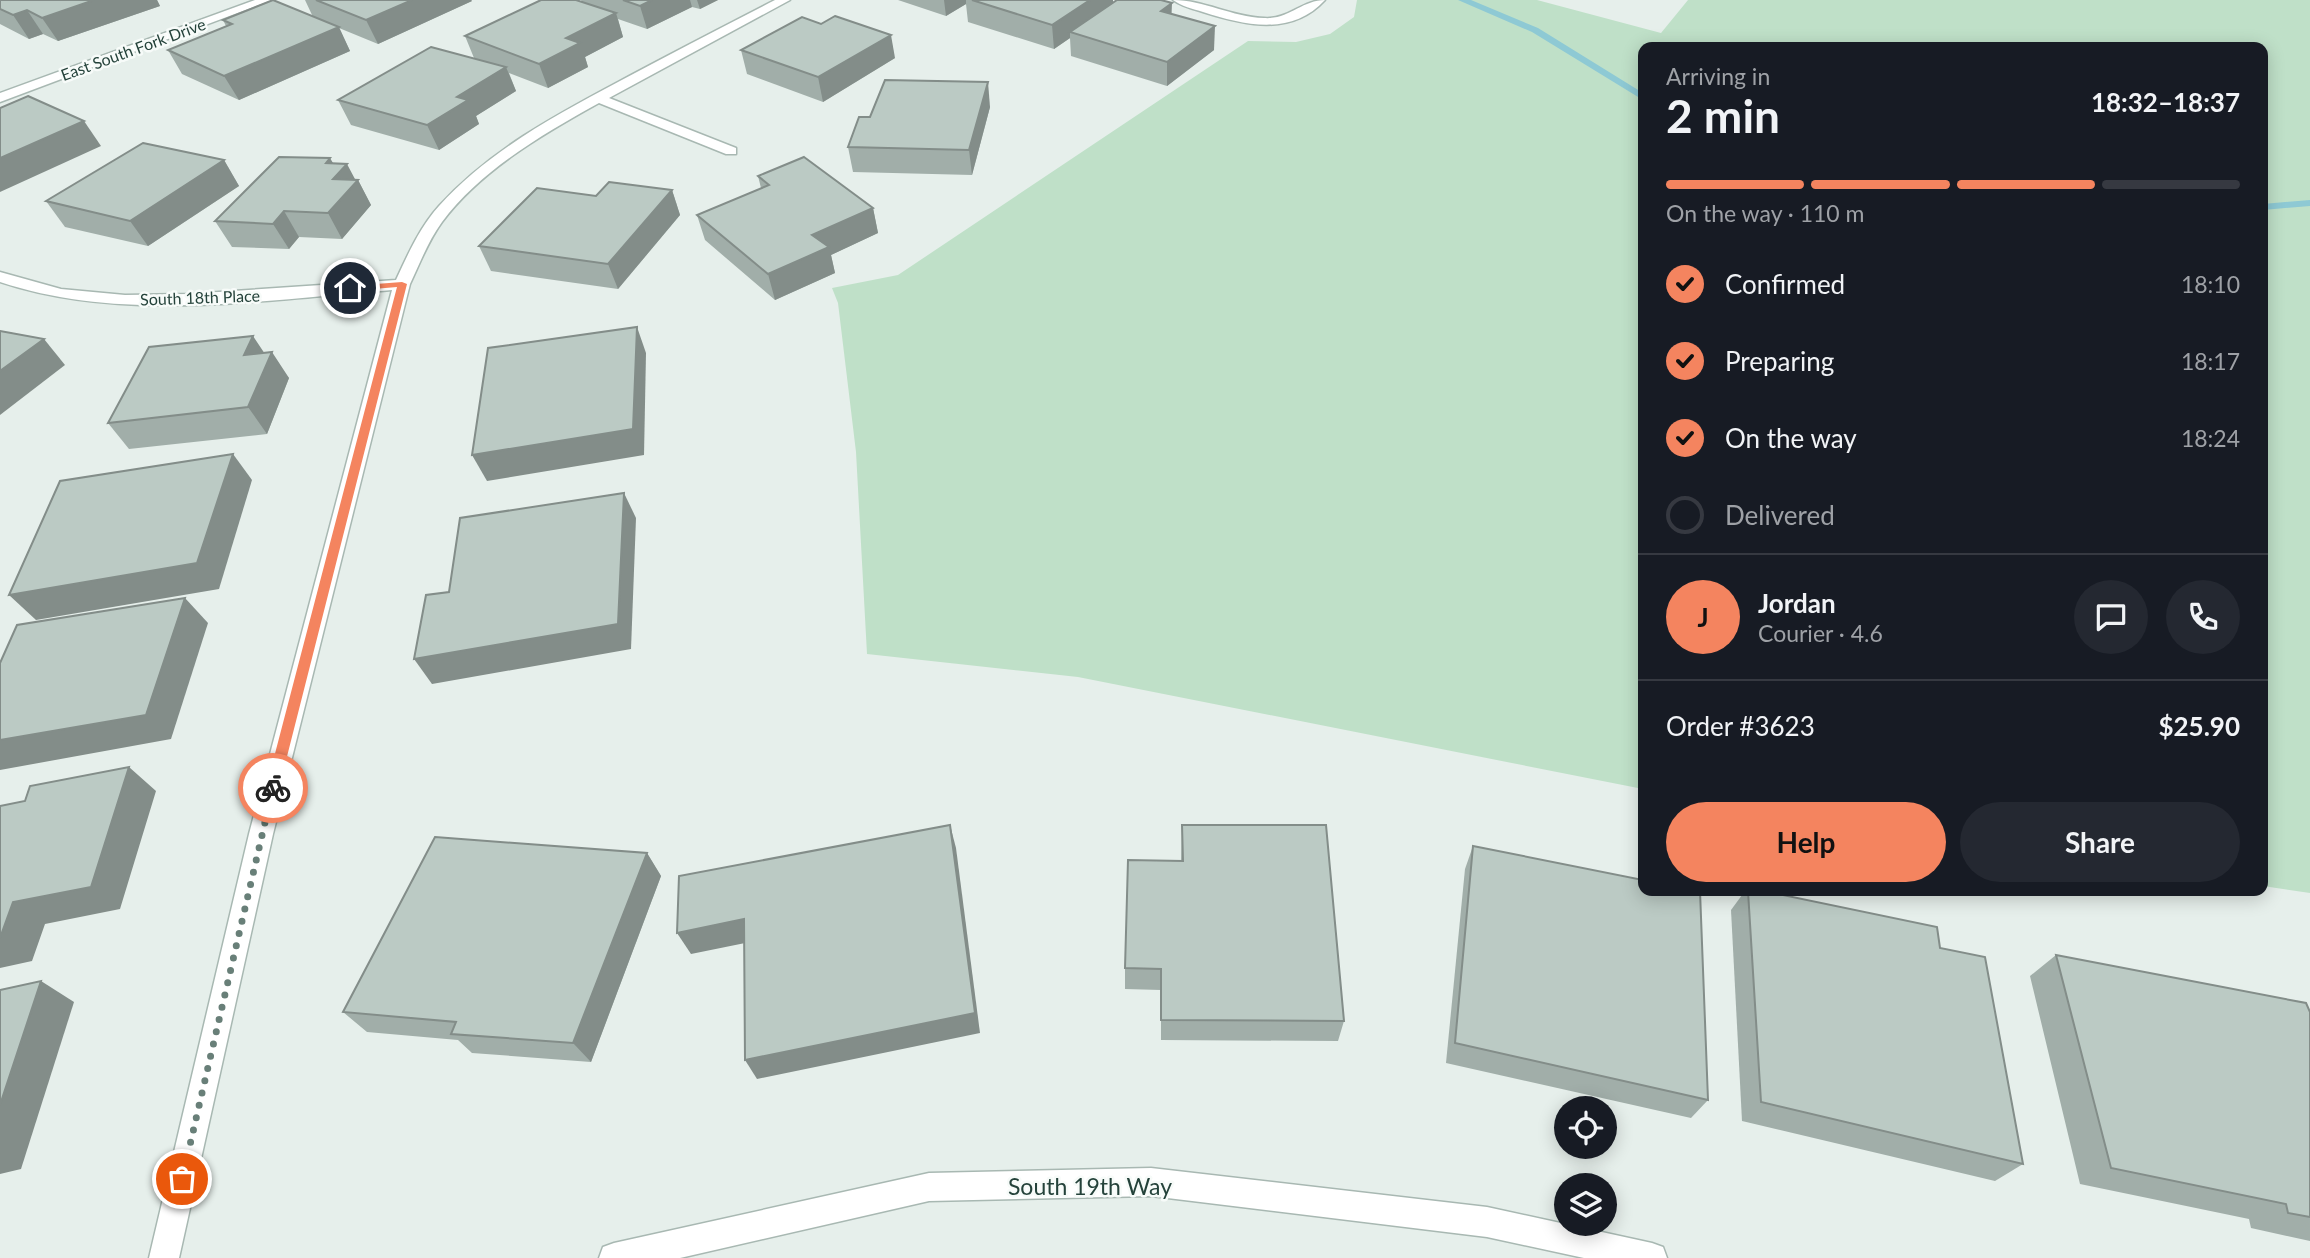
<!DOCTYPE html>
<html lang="en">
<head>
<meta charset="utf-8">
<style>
	body { margin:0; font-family:Lato,sans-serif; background:#242831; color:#f1f3f6; height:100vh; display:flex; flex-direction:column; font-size:26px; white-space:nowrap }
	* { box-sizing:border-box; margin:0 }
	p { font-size:23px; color:#9ea1a6 }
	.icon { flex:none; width:38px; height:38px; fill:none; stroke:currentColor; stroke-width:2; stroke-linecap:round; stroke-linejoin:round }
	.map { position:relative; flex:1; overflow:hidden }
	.panel { position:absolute; left:1638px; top:42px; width:630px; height:854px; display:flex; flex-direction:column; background:#171b24; border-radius:14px; box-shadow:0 4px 18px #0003 }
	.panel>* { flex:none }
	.fabs { position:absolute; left:1554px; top:1096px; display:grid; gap:14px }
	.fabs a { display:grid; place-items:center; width:63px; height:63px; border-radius:50%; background:#171b24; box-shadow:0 4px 18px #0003; font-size:35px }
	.pin { position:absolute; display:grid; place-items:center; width:60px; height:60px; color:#fff; margin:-30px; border:4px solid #fff; border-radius:50%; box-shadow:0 2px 7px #0007 }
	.courier { position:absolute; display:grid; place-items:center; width:70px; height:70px; margin:-35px; border:5px solid #f4845f; border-radius:50%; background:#fff; color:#222; box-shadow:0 2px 9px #0007 }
	.head em { font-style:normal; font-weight:700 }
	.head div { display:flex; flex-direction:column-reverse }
	.head { display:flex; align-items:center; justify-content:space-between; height:119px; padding:0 28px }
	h1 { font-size:46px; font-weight:700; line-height:52px }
	.bar { display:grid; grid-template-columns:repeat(4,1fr); gap:10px 7px; align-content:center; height:84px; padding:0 28px }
	.bar i { height:9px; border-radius:5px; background:#363941 }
	.bar .active { background:#f4845f }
	.bar p { grid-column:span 4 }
	.line { display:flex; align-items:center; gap:18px; padding:0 28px; border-top:2px solid #363941 }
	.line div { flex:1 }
	.round { display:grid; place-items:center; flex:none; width:74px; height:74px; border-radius:37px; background:#242831 }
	ol { padding:0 28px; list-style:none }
	li { display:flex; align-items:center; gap:21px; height:77px }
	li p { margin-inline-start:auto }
	li .icon { padding:7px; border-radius:50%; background:#f4845f; color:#111; stroke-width:4 }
	li:last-child { color:#9ea1a6 }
	li i { width:38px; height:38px; border:4px solid #363941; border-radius:50% }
	.button { display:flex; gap:14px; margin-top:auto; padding:14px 28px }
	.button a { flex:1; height:80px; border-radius:42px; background:#f4845f; color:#111; font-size:28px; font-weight:700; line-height:80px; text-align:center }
	.button a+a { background:#242831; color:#f1f3f6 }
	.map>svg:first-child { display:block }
	.green { fill:#bfe0c8 }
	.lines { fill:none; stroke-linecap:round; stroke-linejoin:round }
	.stream { fill:#8ec9d4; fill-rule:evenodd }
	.street-casing { stroke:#a8b8b2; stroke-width:3 }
	.street { fill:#fff; fill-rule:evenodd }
	.wall { fill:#a1aea9 }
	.shaded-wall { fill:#838d89 }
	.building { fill:#bbcac4; stroke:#838d89; stroke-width:2 }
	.route { fill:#f4845f }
	.done { stroke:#687f78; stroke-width:7; stroke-dasharray:0 12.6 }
	.labels { text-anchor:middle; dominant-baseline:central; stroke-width:5; stroke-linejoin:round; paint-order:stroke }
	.far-street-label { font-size:16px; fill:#24423a; stroke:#f7fbf9 }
	.near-street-label { font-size:23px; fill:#24423a; stroke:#f7fbf9 }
</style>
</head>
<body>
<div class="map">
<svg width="2310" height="1258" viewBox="0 0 2310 1258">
	<rect width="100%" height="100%" fill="#e6efeb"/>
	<path class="green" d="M1357 0H1537L1661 33 1688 0H2310V893L2263 886V47H1643V789L1078 677 867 654 856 452 838 303 832 288 898 275 1248 41 1296 42 1330 34 1354 17Z"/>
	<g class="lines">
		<g class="stream">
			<path d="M1458 0H1471L1538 28 1643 93V100L1532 32Z"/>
			<path d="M2310 200V206L2263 210V204Z"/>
		</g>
		<g class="street-casing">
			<g id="street">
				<path d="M255 0H272L0 102V93Z"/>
				<path d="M775 0H790L609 98 736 148V154H726L599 103C543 134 481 170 442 222 428 241 420 263 410 284L273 834 179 1258H149L249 834 392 290C265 300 123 323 0 282V272L61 289 125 295 189 294 396 280C408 254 420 227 439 206 489 151 554 116 618 82 670 54 723 27 775 0Z"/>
				<path d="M1173 0C1204 0 1232 17 1264 18 1288 20 1302 0 1325 0 1291 37 1244 25 1203 12 1193 9 1181 6 1173 0Z"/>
				<path d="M1151 1168 1487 1207 1652 1243 1663 1247 1667 1258H1584L1487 1237 1151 1196 929 1201 680 1258H599L603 1247 614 1243 929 1173Z"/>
			</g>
		</g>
		<use href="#street" class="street"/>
	</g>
	<g class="wall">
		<path d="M0 0H157L160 6 58 41 43 34 29 39 0 24Z"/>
		<path d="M305 0H471L472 1 378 44 339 28 350 51 239 100 182 74 168 50 226 26 223 20 313 17Z"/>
		<path d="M581 0H718L700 9 692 7 647 29 618 19 623 37 585 57 588 67 548 88 509 73 516 91 476 116 479 124 439 150 351 125 338 100 474 58 465 36 582 2Z"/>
		<path d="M898 0H1113V3L1171 13 1214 50 1167 86 1071 56 1070 38 1054 49 968 22 966 4 946 16Z"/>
		<path d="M741 50 895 58 823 102 747 74Z"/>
		<path d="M990 107 972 175 853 172 848 147 870 117Z"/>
		<path d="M224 160 239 186 148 246 65 227 46 201Z"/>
		<path d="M333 164 356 180H358L371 205 342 239 299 237 289 249 232 247 215 221Z"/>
		<path d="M758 176 873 208 878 233 831 255 835 273 775 300 705 240 697 215 761 188Z"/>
		<path d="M672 190 680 215 618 289 491 271 479 246 596 196Z"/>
		<path d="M264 353 289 378 267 434 129 449 108 423Z"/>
		<path d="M1182 825 1344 1021 1338 1041 1161 1040V990L1125 989V968L1181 860Z"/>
		<path d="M1473 846 1708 1100 1691 1118 1446 1063 1465 869Z"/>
		<path d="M647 853 661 876 591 1062 472 1053 458 1040 367 1032 343 1012Z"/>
		<path d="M1745 891H1763L1940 948 2023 1164 1995 1181 1742 1121 1731 910Z"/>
		<path d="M2056 955 2310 1012V1241L2251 1228 2249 1219 2080 1184 2030 976Z"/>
	</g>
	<g class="shaded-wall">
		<path d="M94 0H157L160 6 58 41 42 18Z"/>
		<path d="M412 0H471L472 1 378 44 366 20Z"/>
		<path d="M652 0H690L692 7 647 29 640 6Z"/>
		<path d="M697 0H718L700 9Z"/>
		<path d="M944 0H966V4L946 16Z"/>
		<path d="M1090 0H1113V9L1070 32V38L1054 49 1052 25Z"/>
		<path d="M1172 3 1171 27 1161 11Z"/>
		<path d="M27 10 43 34 29 39 13 15Z"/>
		<path d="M616 13 623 37 585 57 588 67 548 88 539 64 566 38Z"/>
		<path d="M1215 26 1214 50 1167 86V62Z"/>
		<path d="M339 27 350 51 239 100 224 76Z"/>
		<path d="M891 35 895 58 823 102 818 77Z"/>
		<path d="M506 67 516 91 476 116 479 124 439 150 427 125 457 97Z"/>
		<path d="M988 82 990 107 972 175 969 150Z"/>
		<path d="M84 121 101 146 0 192V158Z"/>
		<path d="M330 158 339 173 347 164 356 181 358 180 371 205 342 239 328 213 326 163Z"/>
		<path d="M224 160 239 186 148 246 130 221Z"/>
		<path d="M672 190 680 215 618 289 608 264Z"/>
		<path d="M873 208 878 233 831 255 835 273 775 300 768 274 812 235Z"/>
		<path d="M284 211 299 237 289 249 273 224Z"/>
		<path d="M637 327 646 353 644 455 487 481 472 455Z"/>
		<path d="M253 336 269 360 272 352 289 378 267 434 248 407 244 355Z"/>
		<path d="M44 339 65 365 0 415V371Z"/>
		<path d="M233 454 252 480 219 589 36 620 9 595Z"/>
		<path d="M624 493 636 518 631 649 432 684 414 659Z"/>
		<path d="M185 598 208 623 171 739 0 770V740Z"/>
		<path d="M129 767 156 791 120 909 45 924 32 961 0 968V938L13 902Z"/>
		<path d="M950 825 956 848 980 1033 757 1079 745 1060Z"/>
		<path d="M647 853 661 876 591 1062 573 1043Z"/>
		<path d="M744 919 755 941 691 954 677 933Z"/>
		<path d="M41 981 74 1002 21 1169 0 1174V1105Z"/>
	</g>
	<g class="building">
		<path d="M0 0H94L42 18 27 10 13 15 0 9Z"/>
		<path d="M273 0 339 27 224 76 168 50 232 24 223 20Z"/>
		<path d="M316 0H412L366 20Z"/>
		<path d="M541 0H576L616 13 566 38 580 43 539 64 465 36Z"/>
		<path d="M623 0H652L640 6Z"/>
		<path d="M972 0H1090L1052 25Z"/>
		<path d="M1117 0H1161L1172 3 1161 11 1215 26 1167 62 1070 32Z"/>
		<path d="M835 16 891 35 818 77 741 50 802 17 821 24Z"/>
		<path d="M431 47 506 67 457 97 468 100 427 125 338 100Z"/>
		<path d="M885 80 988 82 969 150 848 147 859 117H870Z"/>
		<path d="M28 96 84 121 0 158V108Z"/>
		<path d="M143 143 224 160 130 221 46 201Z"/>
		<path d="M279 157 330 158 326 163 347 164 333 179 358 180 328 213 284 211 273 224 215 221Z"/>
		<path d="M804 157 873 208 812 235 829 247 768 274 697 215 769 185 758 176Z"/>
		<path d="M609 182 672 190 608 264 479 246 537 188 596 196Z"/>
		<path d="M637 327 633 429 472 455 488 348Z"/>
		<path d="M0 331 44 339 0 371Z"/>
		<path d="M253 336 244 355 272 352 248 407 108 423 149 347Z"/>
		<path d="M233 454 197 563 9 595 60 481Z"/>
		<path d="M624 493 618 624 414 659 426 595 449 592 460 518Z"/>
		<path d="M185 598 146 715 0 740V663L17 625Z"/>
		<path d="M129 767 91 887 13 902 0 938V806L25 801 30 786Z"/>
		<path d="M950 825 975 1013 745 1060 744 919 677 933 679 876Z"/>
		<path d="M1182 825H1326L1344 1021 1161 1020V969L1125 968 1128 860 1183 861Z"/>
		<path d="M435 837 647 853 573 1043 451 1034 456 1022 343 1012Z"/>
		<path d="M1473 846 1643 880V891H1700L1708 1100 1455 1043Z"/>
		<path d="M1748 891H1763L1937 927 1940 948 1985 957 2023 1164 1761 1102Z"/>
		<path d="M2056 955 2306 1003 2310 1012V1217L2288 1213 2286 1204 2111 1168Z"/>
		<path d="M41 981 0 1105V990Z"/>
	</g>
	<path class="route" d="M402 282 407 284 279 788 273 793 266 788 397 287 350 291 346 288 350 286Z"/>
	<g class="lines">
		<path class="done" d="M182 1179 273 788"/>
	</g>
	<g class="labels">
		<g class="far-street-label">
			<text transform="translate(133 49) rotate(-20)">East South Fork Drive</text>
			<text transform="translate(200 297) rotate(-2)">South 18th Place</text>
		</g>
		<g class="near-street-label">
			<text x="1090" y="1186">South 19th Way</text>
		</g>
	</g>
</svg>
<div class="fabs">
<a><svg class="icon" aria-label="locate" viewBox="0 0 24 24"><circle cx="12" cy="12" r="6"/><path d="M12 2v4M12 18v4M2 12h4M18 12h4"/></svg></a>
<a><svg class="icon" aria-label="layers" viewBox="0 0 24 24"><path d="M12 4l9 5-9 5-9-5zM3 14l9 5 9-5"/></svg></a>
</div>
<div class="pin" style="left:182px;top:1179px;background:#ea580c"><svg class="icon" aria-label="bag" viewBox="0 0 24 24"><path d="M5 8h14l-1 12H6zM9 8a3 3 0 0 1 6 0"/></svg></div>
<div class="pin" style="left:350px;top:288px;background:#1f2937"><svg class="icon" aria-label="home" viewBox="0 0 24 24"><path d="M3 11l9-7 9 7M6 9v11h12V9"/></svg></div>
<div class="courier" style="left:273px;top:788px"><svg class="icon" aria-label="bike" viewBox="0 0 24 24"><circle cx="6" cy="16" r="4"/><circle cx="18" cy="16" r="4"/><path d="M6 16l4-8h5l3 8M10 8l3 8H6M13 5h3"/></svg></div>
<section class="panel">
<div class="head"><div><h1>2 min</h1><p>Arriving in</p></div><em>18:32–18:37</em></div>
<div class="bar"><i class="active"></i><i class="active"></i><i class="active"></i><i></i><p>On the way · 110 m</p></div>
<ol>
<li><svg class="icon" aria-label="check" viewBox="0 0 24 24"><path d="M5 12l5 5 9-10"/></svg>Confirmed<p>18:10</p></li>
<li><svg class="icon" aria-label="check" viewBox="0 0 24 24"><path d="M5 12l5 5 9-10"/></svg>Preparing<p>18:17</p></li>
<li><svg class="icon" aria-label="check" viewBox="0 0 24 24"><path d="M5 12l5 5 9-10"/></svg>On the way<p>18:24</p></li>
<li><i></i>Delivered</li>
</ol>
<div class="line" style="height:126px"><b class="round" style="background:#f4845f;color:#111">J</b><div><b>Jordan</b><p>Courier · 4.6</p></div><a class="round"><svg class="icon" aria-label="chat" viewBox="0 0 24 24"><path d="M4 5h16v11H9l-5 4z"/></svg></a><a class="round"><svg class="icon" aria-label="phone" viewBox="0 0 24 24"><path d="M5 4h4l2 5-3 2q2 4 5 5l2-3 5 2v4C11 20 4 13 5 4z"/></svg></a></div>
<div class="line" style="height:91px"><div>Order #3623</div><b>$25.90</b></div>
<div class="button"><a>Help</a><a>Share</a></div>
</section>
</div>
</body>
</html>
